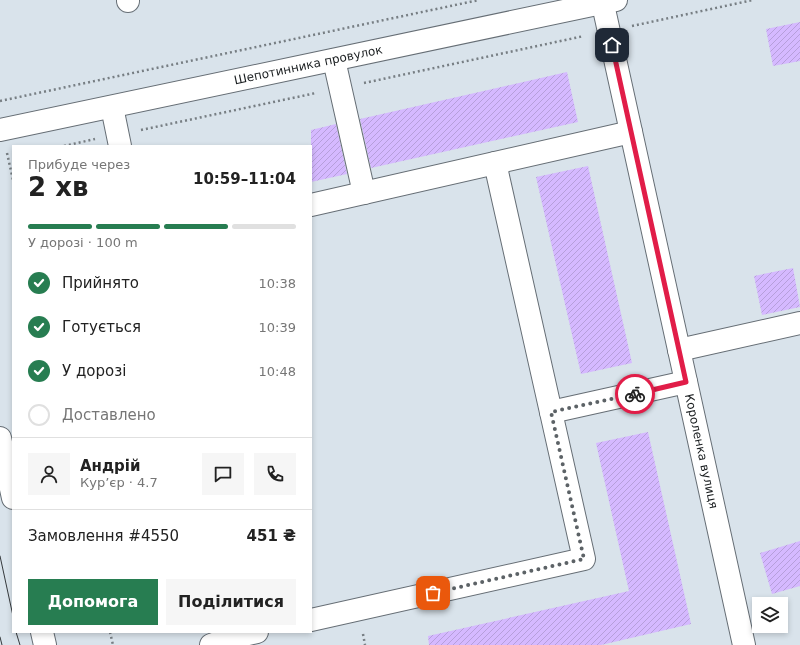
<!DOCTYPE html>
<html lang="uk">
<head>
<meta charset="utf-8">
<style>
	body { margin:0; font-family:"DejaVu Sans",sans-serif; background:#f6f6f6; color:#222; height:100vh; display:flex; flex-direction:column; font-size:15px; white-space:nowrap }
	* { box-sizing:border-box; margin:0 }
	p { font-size:13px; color:#767676 }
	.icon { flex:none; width:22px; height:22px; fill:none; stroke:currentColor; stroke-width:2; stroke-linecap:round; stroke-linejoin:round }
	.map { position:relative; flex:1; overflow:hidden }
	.panel { position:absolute; left:12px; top:145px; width:300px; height:488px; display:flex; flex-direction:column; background:#fff; border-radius:0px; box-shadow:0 2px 6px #0003 }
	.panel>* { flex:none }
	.tools { position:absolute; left:752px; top:597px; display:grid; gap:8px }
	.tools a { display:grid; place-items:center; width:36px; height:36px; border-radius:0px; background:#fff; box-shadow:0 2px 6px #0003; font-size:20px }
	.pin { position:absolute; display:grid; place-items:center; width:34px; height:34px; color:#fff; margin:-17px; border-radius:8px; box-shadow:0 2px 6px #0006 }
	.courier { position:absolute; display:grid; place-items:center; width:40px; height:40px; margin:-20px; border:3px solid #e11d48; border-radius:50%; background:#fff; color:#222; box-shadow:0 1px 5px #0007 }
	.overview em { font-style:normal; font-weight:800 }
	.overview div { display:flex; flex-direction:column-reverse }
	.overview { display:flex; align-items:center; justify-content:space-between; height:68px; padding:0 16px }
	h1 { font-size:26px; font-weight:800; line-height:30px }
	.bar { display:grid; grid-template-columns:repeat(4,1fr); gap:6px 4px; align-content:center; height:48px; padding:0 16px }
	.bar i { height:5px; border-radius:3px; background:#e0e0e0 }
	.bar .on { background:#277d51 }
	.bar p { grid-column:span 4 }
	.line { display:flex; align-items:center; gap:10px; padding:0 16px; border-top:1px solid #e0e0e0 }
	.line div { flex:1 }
	.round { display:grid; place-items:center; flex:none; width:42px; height:42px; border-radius:0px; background:#f6f6f6 }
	ol { padding:0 16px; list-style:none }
	li { display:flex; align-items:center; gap:12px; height:44px }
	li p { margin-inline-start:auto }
	li .icon { padding:4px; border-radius:50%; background:#277d51; color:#fff; stroke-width:4 }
	li:last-child { color:#767676 }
	li i { width:22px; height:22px; border:2px solid #e0e0e0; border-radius:50% }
	.cta { display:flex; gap:8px; margin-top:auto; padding:8px 16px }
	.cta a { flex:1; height:46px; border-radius:0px; background:#277d51; color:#fff; font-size:16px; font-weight:800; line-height:46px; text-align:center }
	.cta a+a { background:#f6f6f6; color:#222 }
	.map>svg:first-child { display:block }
	.building { fill:url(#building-hatch) }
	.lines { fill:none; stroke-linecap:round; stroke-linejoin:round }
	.minor-casing { stroke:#666e75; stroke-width:24 }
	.path { stroke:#777e83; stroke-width:2.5; stroke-dasharray:2 3; stroke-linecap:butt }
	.minor { stroke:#fff; stroke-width:22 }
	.tram { stroke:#35393c; stroke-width:1 }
	.done { stroke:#5c6266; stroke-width:4; stroke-dasharray:0 7.2 }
	.route { stroke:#e11d48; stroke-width:5 }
	.labels { text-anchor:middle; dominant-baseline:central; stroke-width:3; stroke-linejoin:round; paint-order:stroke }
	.street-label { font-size:12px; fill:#191d1f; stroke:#fff }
</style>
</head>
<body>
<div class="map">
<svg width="800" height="645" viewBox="0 0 800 645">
	<defs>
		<pattern id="building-hatch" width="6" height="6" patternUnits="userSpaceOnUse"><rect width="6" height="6" fill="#d5b9ff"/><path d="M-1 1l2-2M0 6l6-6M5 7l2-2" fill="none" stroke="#b69fda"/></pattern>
	</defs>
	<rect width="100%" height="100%" fill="#d9e3eb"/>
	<g class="building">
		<path d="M800 22V61L773 66 766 29Z"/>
		<path d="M567 72 578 122 371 168 360 119Z"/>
		<path d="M336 124 347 174 311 182V130Z"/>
		<path d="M588 166 632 363 581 374 536 177Z"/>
		<path d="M793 268 800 307 762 315 754 276Z"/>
		<path d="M648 432 691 624 601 645H429L428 636 629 591 596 443Z"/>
		<path d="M800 541V586L772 594 760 553Z"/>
	</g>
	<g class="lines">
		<g class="minor-casing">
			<g id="minor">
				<path d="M128 0V1"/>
				<path id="s1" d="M602 0 744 645"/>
				<path d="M334 60 364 193"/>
				<path d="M112 107 120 146"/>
				<path id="s2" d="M0 130 616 0"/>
				<path d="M311 205 631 132"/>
				<path d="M679 350 800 323"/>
				<path d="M551 412 686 382"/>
				<path d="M0 438 13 498"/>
				<path d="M311 620 584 559 495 163"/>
				<path d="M42 632 45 645"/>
				<path d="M211 645 231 638 257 632"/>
			</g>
		</g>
		<g class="path">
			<path d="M632 26 753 0"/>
			<path d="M364 83 584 36"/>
			<path d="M0 101 479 0"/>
			<path d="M141 130 316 93"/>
			<path d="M64 146 95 139"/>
			<path d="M7 153 13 180"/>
			<path d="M110 632 113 645"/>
			<path d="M363 634 365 645"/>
		</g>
		<use href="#minor" class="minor"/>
		<g class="tram">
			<path d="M0 556 13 616"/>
			<path d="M16 632 20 645"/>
			<path d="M0 637 2 645"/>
		</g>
	</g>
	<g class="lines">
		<path class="done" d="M433 593 584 559 551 412 635 394"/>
		<path class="route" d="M612 45 686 382 635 394"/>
	</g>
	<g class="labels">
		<g class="street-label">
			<text stroke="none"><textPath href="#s2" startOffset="315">Шепотинника провулок</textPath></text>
			<text stroke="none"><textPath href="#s1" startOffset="462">Короленка вулиця</textPath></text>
		</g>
	</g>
</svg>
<div class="tools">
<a><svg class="icon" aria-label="layers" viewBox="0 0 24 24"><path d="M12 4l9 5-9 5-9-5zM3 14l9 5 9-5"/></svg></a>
</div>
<div class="pin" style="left:433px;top:593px;background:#ea580c"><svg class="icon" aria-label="bag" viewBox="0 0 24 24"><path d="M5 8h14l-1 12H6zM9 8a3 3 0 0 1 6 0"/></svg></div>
<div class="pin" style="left:612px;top:45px;background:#1f2937"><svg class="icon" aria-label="home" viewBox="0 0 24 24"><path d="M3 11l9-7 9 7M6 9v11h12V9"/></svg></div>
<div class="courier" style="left:635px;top:394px"><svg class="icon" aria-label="bike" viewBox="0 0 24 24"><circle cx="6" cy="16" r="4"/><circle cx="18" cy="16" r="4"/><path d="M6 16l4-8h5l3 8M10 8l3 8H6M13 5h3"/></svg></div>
<section class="panel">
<div class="overview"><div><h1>2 хв</h1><p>Прибуде через</p></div><em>10:59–11:04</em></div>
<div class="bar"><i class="on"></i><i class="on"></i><i class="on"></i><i></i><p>У дорозі · 100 m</p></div>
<ol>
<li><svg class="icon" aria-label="check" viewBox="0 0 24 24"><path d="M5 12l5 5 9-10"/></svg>Прийнято<p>10:38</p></li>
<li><svg class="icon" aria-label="check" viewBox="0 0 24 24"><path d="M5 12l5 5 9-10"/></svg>Готується<p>10:39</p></li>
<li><svg class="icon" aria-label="check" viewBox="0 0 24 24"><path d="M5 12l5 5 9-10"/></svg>У дорозі<p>10:48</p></li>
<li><i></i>Доставлено</li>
</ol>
<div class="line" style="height:72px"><a class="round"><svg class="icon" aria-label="person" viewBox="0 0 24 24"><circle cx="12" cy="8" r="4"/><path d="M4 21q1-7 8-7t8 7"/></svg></a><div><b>Андрій</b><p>Кур’єр · 4.7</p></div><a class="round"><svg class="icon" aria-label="chat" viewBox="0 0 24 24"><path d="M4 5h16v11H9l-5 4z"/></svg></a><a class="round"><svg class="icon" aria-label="phone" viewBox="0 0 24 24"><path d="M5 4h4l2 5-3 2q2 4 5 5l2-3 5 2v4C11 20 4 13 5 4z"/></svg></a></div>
<div class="line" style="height:52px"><div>Замовлення #4550</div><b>451 ₴</b></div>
<div class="cta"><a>Допомога</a><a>Поділитися</a></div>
</section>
</div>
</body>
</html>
